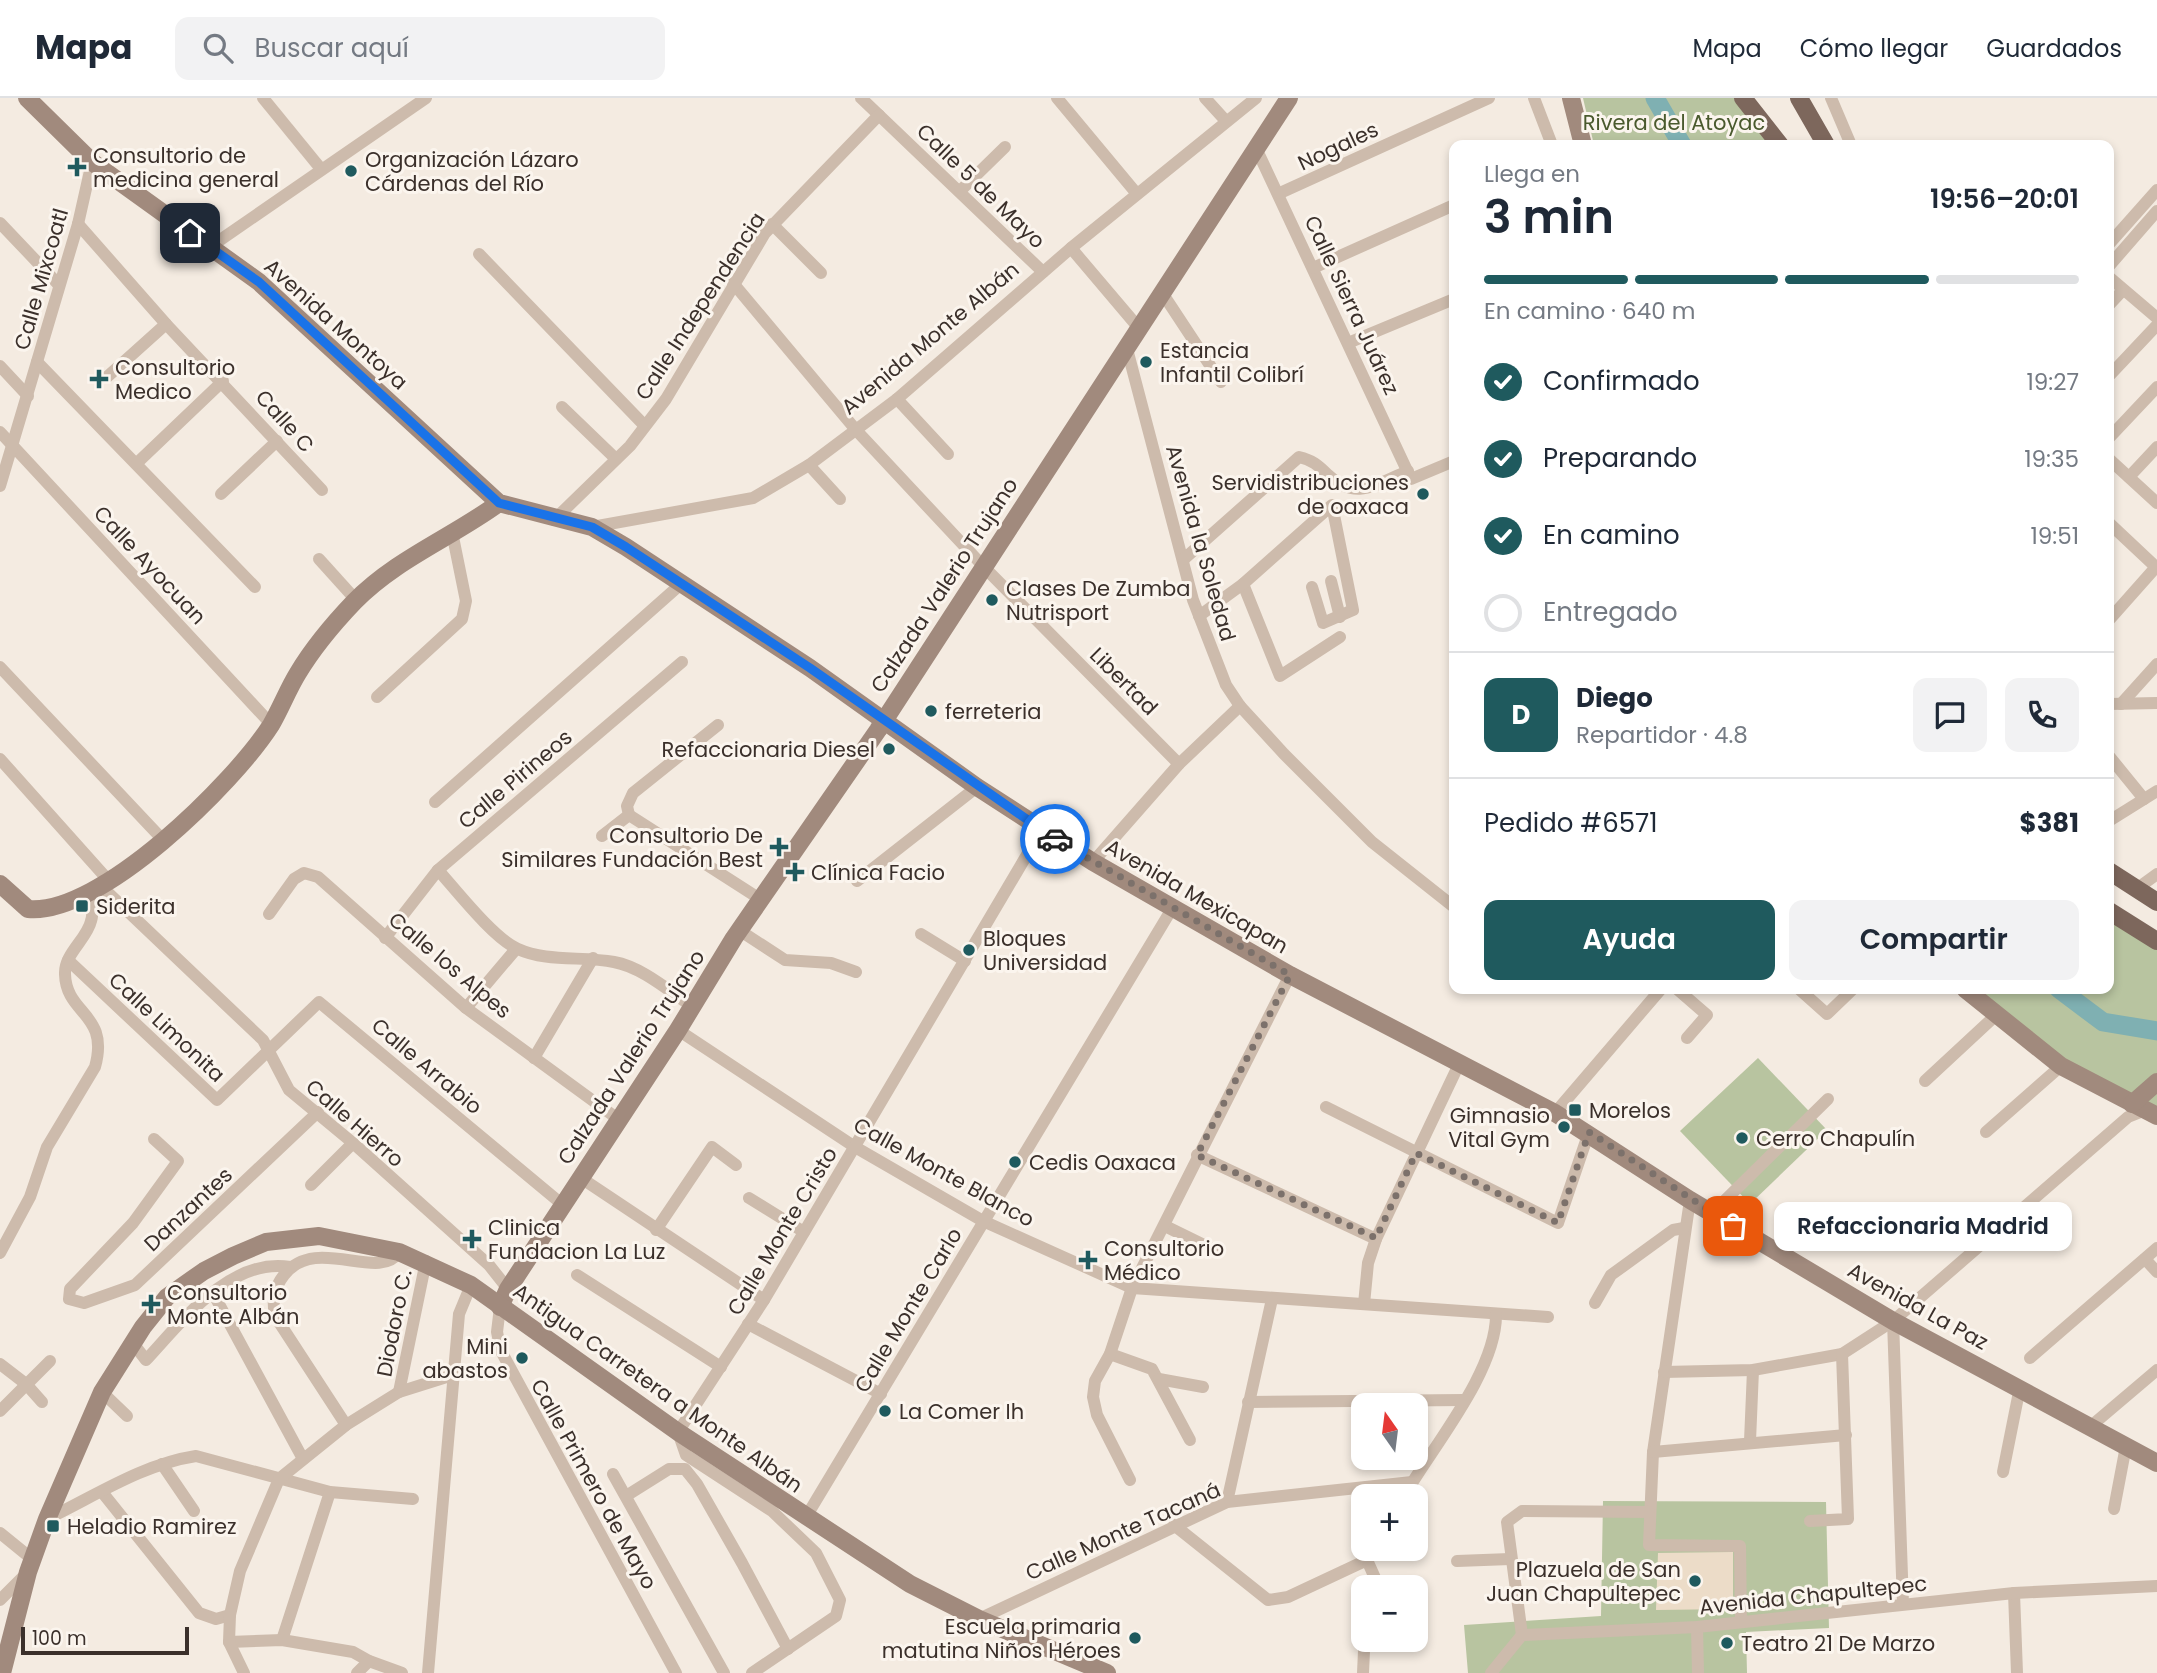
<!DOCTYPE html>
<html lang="es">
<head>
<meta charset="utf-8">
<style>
	body { margin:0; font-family:Poppins,sans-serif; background:#f2f2f3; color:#1f2937; height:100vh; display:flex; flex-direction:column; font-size:26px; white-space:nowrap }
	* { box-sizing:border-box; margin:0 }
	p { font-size:23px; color:#747a83 }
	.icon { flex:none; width:38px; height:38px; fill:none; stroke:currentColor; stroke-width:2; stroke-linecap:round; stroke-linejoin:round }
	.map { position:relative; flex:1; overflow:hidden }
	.details { position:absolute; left:1449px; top:42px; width:665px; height:854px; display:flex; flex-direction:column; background:#fff; border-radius:14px; box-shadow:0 4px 10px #0003 }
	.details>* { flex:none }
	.needle { width:46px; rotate:346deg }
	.buttons { position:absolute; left:1351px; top:1295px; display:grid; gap:14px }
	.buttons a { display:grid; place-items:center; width:77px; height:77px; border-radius:14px; background:#fff; box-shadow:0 4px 10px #0003; font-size:35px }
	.scale { position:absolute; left:21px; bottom:18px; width:168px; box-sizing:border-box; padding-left:7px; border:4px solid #3b302b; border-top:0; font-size:19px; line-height:24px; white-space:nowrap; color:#3b302b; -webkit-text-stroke:5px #fbf5ee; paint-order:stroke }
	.pin { position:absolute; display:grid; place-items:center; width:60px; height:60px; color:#fff; margin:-30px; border-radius:14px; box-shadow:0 4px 10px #0006 }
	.courier { position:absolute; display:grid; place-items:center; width:70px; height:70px; margin:-35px; border:5px solid #1a73e8; border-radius:50%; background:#fff; color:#222; box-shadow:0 2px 9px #0007 }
	.bubble { position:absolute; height:49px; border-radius:14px; background:#fff; box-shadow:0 4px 10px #0003; font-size:23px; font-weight:600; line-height:49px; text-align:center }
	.headline em { font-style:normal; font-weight:600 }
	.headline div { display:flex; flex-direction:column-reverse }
	.headline { display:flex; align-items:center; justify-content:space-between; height:119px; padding:0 35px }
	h1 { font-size:46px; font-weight:600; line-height:52px }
	.bar { display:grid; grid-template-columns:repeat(4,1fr); gap:10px 7px; align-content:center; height:84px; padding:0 35px }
	.bar i { height:9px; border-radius:5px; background:#e0e1e3 }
	.bar .on { background:#1f5a5e }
	.bar p { grid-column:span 4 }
	.line { display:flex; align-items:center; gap:18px; padding:0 35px; border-top:2px solid #e0e1e3 }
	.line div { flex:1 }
	.round { display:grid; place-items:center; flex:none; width:74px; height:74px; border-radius:14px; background:#f2f2f3 }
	ol { padding:0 35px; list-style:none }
	li { display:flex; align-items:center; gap:21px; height:77px }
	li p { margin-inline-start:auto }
	li .icon { padding:7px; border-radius:50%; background:#1f5a5e; color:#fff; stroke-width:4 }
	li:last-child { color:#747a83 }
	li i { width:38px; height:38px; border:4px solid #e0e1e3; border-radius:50% }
	.button { display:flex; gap:14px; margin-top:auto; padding:14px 35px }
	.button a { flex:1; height:80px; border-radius:14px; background:#1f5a5e; color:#fff; font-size:28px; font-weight:600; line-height:80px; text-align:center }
	.button a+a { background:#f2f2f3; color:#1f2937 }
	header { display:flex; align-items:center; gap:42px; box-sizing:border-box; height:98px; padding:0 35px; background:#fff; border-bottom:2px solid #e0e1e3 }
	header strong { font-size:33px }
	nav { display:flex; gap:38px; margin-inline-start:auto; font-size:24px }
	.search { width:490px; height:63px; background:#f2f2f3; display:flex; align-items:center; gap:18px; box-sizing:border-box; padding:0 24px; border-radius:14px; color:#747a83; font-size:26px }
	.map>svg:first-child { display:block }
	.green { fill:#b8c4a0 }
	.plaza { fill:#ecdcc8 }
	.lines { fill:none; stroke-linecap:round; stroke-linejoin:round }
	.river { stroke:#7fb0b2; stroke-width:19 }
	.street { stroke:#cdbbac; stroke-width:12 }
	.secondary { stroke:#a18a7d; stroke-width:18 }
	.primary { stroke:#7d675c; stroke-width:18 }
	.done { stroke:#7c716b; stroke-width:7; stroke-dasharray:0 12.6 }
	.route { stroke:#1a73e8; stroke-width:9 }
	.poi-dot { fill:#1f5a5e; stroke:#fbf5ee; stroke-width:2.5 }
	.labels { text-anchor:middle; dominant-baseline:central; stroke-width:6; stroke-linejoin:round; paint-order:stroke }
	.park-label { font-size:21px; fill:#4a5a2e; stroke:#fbf5ee }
	.street-label { font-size:21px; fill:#3b302b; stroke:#fbf5ee }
	.poi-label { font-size:21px; fill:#3b302b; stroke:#fbf5ee; text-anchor:start }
</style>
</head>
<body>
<header>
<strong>Mapa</strong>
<div class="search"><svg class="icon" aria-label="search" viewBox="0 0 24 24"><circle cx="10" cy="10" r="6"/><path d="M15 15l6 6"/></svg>Buscar aquí</div>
<nav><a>Mapa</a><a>Cómo llegar</a><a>Guardados</a></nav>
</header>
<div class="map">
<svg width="2157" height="1575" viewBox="0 0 2157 1575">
	<rect width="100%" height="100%" fill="#f4ebe1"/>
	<g class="green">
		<path d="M1583 0H1740L1780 47H1594Z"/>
		<path d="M2109 811 2157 842V1018L2061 968 1965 891H2109Z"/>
		<path d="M1758 960 1827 1032 1750 1106 1680 1033Z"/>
		<path d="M1603 1403 1826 1404 1829 1530 1746 1534 1747 1575H1468L1464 1527 1601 1518Z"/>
	</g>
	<path class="plaza" d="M1733 1454V1511L1656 1512 1658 1455Z"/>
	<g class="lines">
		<g class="river">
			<path d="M1655 0 1682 47"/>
			<path d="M2059 891 2103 924 2157 933"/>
		</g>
		<g class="street">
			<path d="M263 0 321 71"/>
			<path d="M861 0 1043 174"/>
			<path d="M1057 0 1137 96"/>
			<path d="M1205 0 1225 22"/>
			<path d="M1534 0 1552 47"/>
			<path d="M1831 0 1851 47"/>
			<path d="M1256 50 1411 381 1454 363"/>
			<path d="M960 93 1005 49"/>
			<path d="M1280 95 1489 0"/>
			<path d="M0 125 59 187"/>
			<path d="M78 126 166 226 322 392"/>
			<path d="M772 126 821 175"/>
			<path d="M2109 146 2157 92"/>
			<path d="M210 149 426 0"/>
			<path d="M1071 150 1138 229"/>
			<path d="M479 156 645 328"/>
			<path d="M2109 168 2157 113"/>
			<path d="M1313 170 1454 107"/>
			<path d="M2109 179 2157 220"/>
			<path d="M733 185 856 332 983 468 1179 666"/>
			<path d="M1161 193 1221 284"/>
			<path d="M2109 207 2123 192"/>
			<path d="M1348 245 1454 201"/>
			<path d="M1126 247 1193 502 1226 587 1240 608 1284 656 1372 744 1454 809"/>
			<path d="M37 264 255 489"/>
			<path d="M0 268 28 298"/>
			<path d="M2109 278 2157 227"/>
			<path d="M107 279 166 226"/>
			<path d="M897 301 948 356"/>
			<path d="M562 309 616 361"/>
			<path d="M0 334 271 626"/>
			<path d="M2109 340 2157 289"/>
			<path d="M2109 361 2157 405"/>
			<path d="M137 365 223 283"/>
			<path d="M809 367 840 401"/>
			<path d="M2129 379 2157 349"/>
			<path d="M0 388 78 126 92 64"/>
			<path d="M221 396 277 343"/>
			<path d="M554 422 630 348 666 301 765 135 879 17"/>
			<path d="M2109 425 2157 470"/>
			<path d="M592 429 753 400 809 367 897 301 1071 150 1256 0"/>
			<path d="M319 461 356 502"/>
			<path d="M1184 461 1299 359C1312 362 1318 367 1327 376 1356 404 1376 386 1408 373"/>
			<path d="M1331 483 1340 519"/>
			<path d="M1243 486 1280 578 1340 539"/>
			<path d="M1199 518 1243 486 1332 407 1353 512 1323 525 1312 489"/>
			<path d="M2109 522 2156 469"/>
			<path d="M0 569 164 743"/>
			<path d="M377 599 462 521 466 503 452 434"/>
			<path d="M2109 606 2157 605"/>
			<path d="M2121 606 2157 566"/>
			<path d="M2109 658 2144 701"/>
			<path d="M0 661 109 783"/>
			<path d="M435 704 681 486"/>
			<path d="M629 717 760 801"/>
			<path d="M629 717 627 708 633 695 718 627"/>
			<path d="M2109 723 2157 693"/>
			<path d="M602 738 629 717"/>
			<path d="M1093 764 1179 666 1240 608"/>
			<path d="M438 772C456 792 494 841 518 851 546 864 583 858 614 864 642 869 669 893 693 909"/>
			<path d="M857 783 977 689"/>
			<path d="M101 788 263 942 289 992 353 1045 489 1167 508 1191"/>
			<path d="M2135 792 2157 776"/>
			<path d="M269 816 294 781 304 775 318 779 466 910 618 1021"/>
			<path d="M739 832 785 862 831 865 856 874"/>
			<path d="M921 836 965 863"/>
			<path d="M385 840 438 772 682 564"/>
			<path d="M68 862 217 1002 319 904 563 1107"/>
			<path d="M1677 891 1707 917 1687 940"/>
			<path d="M1799 891 1827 916 1853 891"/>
			<path d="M466 910 516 851"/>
			<path d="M678 932 855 1049 983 1123 1132 1190 1548 1219"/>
			<path d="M534 960 593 860"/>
			<path d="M1925 983 1995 918"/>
			<path d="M1326 1009 1558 1125 1589 1034"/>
			<path d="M1555 1015 1661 891"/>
			<path d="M1986 1034 2061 968"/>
			<path d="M154 1041 178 1063 133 1125 70 1191 69 1201 84 1205 135 1187 318 1014"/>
			<path d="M1197 1057 1376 1141"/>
			<path d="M581 1080 764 1202"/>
			<path d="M311 1087 353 1045"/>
			<path d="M749 1100 804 1134"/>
			<path d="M1690 1102 1653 1354 1649 1447 1740 1448 1741 1524"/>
			<path d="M1712 1115 1828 1001"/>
			<path d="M1165 1128 1216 1153"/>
			<path d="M656 1132 712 1049 736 1067"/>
			<path d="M0 1155 30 1099 47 1049 95 969C110 915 66 917 65 876 64 856 87 841 91 823 94 814 92 804 92 795"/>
			<path d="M2145 1161 2157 1174"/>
			<path d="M577 1177 721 1269"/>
			<path d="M213 1195 303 1361"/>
			<path d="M1595 1205 1611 1177 1673 1132 1684 1130"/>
			<path d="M1364 1206 1368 1165 1376 1141 1460 964"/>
			<path d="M500 1209 497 1234 501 1253 676 1575"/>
			<path d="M1893 1223 1903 1506"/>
			<path d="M748 1226 881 1296"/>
			<path d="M132 1244 146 1262C182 1223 231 1159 290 1169"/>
			<path d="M1110 1256 1152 1271 1190 1342"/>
			<path d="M2030 1260 2157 1150"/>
			<path d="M0 1266 26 1286 42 1304"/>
			<path d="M1664 1274 1753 1272 1842 1256 1893 1223 2128 1019 2143 1013"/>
			<path d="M1159 1281 1203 1289"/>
			<path d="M102 1294 127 1318"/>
			<path d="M399 1294 426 1163"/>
			<path d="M1248 1304 1464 1302"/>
			<path d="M0 1313 50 1263"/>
			<path d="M346 1327 275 1218C272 1201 274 1190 284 1177 316 1136 379 1185 399 1154"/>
			<path d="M2091 1328 2157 1272"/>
			<path d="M1750 1343 1753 1272"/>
			<path d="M1653 1354 1846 1337"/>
			<path d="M162 1366 194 1413"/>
			<path d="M2003 1374 2020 1289"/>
			<path d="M613 1376 724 1575"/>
			<path d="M1130 1382 1097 1317 1093 1299 1095 1283 1110 1256 1132 1190 1290 877"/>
			<path d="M102 1394 199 1515 216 1521 230 1517"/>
			<path d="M626 1398 669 1371H685L697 1386 742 1465 788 1551"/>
			<path d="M1404 1398C1433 1348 1496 1274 1496 1217"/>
			<path d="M1227 1404 1272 1201"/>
			<path d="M2114 1411 2126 1348"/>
			<path d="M806 1419 1173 809"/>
			<path d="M47 1421C95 1398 143 1366 196 1358L330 1394 413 1401"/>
			<path d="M1810 1423 1848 1421 1842 1256"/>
			<path d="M1174 1427 1268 1502 1288 1499 1367 1462 1375 1451"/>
			<path d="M0 1435 32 1461"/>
			<path d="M1367 1462 1379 1489"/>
			<path d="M1457 1463 1510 1461"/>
			<path d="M2014 1495 2017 1575"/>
			<path d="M0 1502 28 1474"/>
			<path d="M979 1521 1227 1404 1412 1384"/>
			<path d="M1697 1529 1698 1575"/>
			<path d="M1522 1537 1507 1424 1522 1413 1649 1414"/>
			<path d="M282 1542 330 1394"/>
			<path d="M229 1544 282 1542 353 1554 369 1563 402 1575"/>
			<path d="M244 1575 229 1544 230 1517 240 1473 279 1381 346 1327 399 1294 453 1277"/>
			<path d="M357 1575 369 1563"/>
			<path d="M428 1575 459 1216 471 1187"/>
			<path d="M752 1575 836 1518 840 1502 816 1455 772 1413 686 1357 678 1334 764 1202 1041 733"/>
			<path d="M1363 1575 1364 1553"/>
			<path d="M1491 1575 1522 1537 1697 1529 2014 1495 2157 1488"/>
		</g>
		<g class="secondary">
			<path d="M27 0 92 64 259 184 499 405 592 429 626 449 810 570 977 689 1093 764 1290 877 1555 1015 1690 1102 1893 1223 2157 1365"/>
			<path d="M1571 0 1583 47"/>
			<path d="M0 786 28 811C100 818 234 685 271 627 281 610 288 591 298 575 313 550 334 525 354 504 396 461 451 440 499 405"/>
			<path d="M1965 891 2061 968 2157 1018"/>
			<path d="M2132 1006 2157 984"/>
			<path d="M500 1209 508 1191 678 932 734 840 878 632 1289 0"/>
			<path d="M2 1575 28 1474 47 1421 102 1294 143 1229 167 1199 204 1173 233 1158 266 1144 319 1138 399 1154 471 1187 678 1334 910 1486 979 1521 1107 1575"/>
		</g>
		<g class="primary">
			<path d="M1743 0 1780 47"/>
			<path d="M1799 0 1826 47"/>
			<path d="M2109 773 2157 804"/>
			<path d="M2109 813 2157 843"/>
		</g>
	</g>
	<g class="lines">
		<path class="done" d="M1055 741 1290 877 1197 1057 1376 1140 1416 1055 1558 1125 1589 1034 1733 1128"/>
		<path class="route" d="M190 135 259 184 499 405 592 429 626 449 810 570 1055 741"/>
	</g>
	<g class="poi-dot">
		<path d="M73.5 58.5h7v7h7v7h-7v7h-7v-7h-7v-7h7z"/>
		<circle cx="351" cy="73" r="7"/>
		<circle cx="1146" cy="264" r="7"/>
		<path d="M95.5 270.5h7v7h7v7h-7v7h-7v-7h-7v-7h7z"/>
		<circle cx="1423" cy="396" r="7"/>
		<circle cx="992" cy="502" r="7"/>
		<circle cx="931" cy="613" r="7"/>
		<circle cx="889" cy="651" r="7"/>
		<path d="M775.5 738.5h7v7h7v7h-7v7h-7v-7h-7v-7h7z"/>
		<path d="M791.5 763.5h7v7h7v7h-7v7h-7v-7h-7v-7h7z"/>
		<rect x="75" y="801" width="14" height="14" rx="3.5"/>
		<circle cx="969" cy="852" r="7"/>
		<rect x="1568" y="1005" width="14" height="14" rx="3.5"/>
		<circle cx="1564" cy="1029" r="7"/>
		<circle cx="1742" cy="1040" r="7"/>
		<circle cx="1015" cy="1064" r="7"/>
		<path d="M468.5 1130.5h7v7h7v7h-7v7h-7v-7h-7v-7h7z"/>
		<path d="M1084.5 1151.5h7v7h7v7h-7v7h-7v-7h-7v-7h7z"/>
		<path d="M147.5 1195.5h7v7h7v7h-7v7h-7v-7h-7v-7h7z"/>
		<circle cx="522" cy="1260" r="7"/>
		<circle cx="885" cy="1313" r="7"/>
		<rect x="46" y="1421" width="14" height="14" rx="3.5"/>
		<circle cx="1695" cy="1483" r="7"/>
		<circle cx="1135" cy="1540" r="7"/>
		<circle cx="1727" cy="1545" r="7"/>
	</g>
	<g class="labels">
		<g class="park-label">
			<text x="1674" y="24">Rivera del Atoyac</text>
		</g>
		<g class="street-label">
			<text transform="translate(1338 48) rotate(-25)">Nogales</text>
			<text transform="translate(981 88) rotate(44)">Calle 5 de Mayo</text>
			<text transform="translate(41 181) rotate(-74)">Calle Mixcoatl</text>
			<text transform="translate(1352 207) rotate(65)">Calle Sierra Juárez</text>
			<text transform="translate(700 208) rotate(-57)">Calle Independencia</text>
			<text transform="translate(336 226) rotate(42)">Avenida Montoya</text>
			<text transform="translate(930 240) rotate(-40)">Avenida Monte Albán</text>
			<text transform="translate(285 323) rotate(48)">Calle C</text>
			<text transform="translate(1201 445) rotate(74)">Avenida la Soledad</text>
			<text transform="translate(150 467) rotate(47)">Calle Ayocuan</text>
			<text transform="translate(944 487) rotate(-57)">Calzada Valerio Trujano</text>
			<text transform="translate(1124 583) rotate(45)">Libertad</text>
			<text transform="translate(515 681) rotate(-40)">Calle Pirineos</text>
			<text transform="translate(1197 798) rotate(30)">Avenida Mexicapan</text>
			<text transform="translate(450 867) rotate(40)">Calle los Alpes</text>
			<text transform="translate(167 929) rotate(43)">Calle Limonita</text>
			<text transform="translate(631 959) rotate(-57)">Calzada Valerio Trujano</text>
			<text transform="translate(427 968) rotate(40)">Calle Arrabio</text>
			<text transform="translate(355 1025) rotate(41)">Calle Hierro</text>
			<text transform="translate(944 1074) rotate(29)">Calle Monte Blanco</text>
			<text transform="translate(188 1111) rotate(-43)">Danzantes</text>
			<text transform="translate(782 1133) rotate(-59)">Calle Monte Cristo</text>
			<text transform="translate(1918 1208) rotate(29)">Avenida La Paz</text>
			<text transform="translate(908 1212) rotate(-59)">Calle Monte Carlo</text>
			<text transform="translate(394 1225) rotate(-79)">Diodoro C.</text>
			<text transform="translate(658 1290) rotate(35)">Antigua Carretera a Monte Albán</text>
			<text transform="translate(594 1386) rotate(61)">Calle Primero de Mayo</text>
			<text transform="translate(1123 1433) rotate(-24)">Calle Monte Tacaná</text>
			<text transform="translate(1813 1497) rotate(-6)">Avenida Chapultepec</text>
		</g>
		<g class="poi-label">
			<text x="93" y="57">Consultorio de<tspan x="93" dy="24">medicina general</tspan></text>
			<text x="365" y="61">Organización Lázaro<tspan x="365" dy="24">Cárdenas del Río</tspan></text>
			<text x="1160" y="252">Estancia<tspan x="1160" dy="24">Infantil Colibrí</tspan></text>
			<text x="115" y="269">Consultorio<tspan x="115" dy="24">Medico</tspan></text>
			<text x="1409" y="384" text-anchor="end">Servidistribuciones<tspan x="1409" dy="24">de oaxaca</tspan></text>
			<text x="1006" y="490">Clases De Zumba<tspan x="1006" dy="24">Nutrisport</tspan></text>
			<text x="945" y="613">ferreteria</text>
			<text x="875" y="651" text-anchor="end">Refaccionaria Diesel</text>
			<text x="763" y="737" text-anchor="end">Consultorio De<tspan x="763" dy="24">Similares Fundación Best</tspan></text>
			<text x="811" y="774">Clínica Facio</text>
			<text x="96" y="808">Siderita</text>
			<text x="983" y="840">Bloques<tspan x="983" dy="24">Universidad</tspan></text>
			<text x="1589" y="1012">Morelos</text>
			<text x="1550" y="1017" text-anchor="end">Gimnasio<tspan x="1550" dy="24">Vital Gym</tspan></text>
			<text x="1756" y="1040">Cerro Chapulín</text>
			<text x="1029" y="1064">Cedis Oaxaca</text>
			<text x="488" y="1129">Clinica<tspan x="488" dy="24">Fundacion La Luz</tspan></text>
			<text x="1104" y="1150">Consultorio<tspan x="1104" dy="24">Médico</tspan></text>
			<text x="167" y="1194">Consultorio<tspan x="167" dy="24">Monte Albán</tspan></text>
			<text x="508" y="1248" text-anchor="end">Mini<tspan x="508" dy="24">abastos</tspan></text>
			<text x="899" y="1313">La Comer Ih</text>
			<text x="67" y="1428">Heladio Ramirez</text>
			<text x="1681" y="1471" text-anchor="end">Plazuela de San<tspan x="1681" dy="24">Juan Chapultepec</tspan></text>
			<text x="1121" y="1528" text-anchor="end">Escuela primaria<tspan x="1121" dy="24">matutina Niños Héroes</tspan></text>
			<text x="1741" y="1545">Teatro 21 De Marzo</text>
		</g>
	</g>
</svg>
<div class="buttons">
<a><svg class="needle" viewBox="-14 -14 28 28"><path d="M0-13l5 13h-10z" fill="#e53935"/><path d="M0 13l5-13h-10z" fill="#747a83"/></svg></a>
<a>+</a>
<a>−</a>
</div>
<div class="scale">100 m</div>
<div class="pin" style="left:1733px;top:1128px;background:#ea580c"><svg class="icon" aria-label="bag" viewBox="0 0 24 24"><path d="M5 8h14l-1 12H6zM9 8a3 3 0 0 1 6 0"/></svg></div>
<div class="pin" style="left:190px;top:135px;background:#1f2937"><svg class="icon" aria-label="home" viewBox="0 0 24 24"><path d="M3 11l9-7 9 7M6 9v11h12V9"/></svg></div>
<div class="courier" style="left:1055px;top:741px"><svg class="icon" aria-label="car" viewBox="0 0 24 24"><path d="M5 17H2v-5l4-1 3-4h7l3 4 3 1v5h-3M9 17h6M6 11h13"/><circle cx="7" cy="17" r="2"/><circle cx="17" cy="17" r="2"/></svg></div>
<div class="bubble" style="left:1774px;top:1104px;width:298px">Refaccionaria Madrid</div>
<section class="details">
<div class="headline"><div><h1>3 min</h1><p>Llega en</p></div><em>19:56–20:01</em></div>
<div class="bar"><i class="on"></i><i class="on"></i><i class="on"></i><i></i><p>En camino · 640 m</p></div>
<ol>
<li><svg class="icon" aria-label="check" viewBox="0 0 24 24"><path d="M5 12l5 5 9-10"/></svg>Confirmado<p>19:27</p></li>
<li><svg class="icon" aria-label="check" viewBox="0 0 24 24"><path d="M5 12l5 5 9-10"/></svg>Preparando<p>19:35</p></li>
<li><svg class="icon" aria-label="check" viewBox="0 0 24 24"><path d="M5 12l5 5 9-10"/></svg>En camino<p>19:51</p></li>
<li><i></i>Entregado</li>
</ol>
<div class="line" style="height:126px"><b class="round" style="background:#1f5a5e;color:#fff">D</b><div><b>Diego</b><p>Repartidor · 4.8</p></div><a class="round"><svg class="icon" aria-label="chat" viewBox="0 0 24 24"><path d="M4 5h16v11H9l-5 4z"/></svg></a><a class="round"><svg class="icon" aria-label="phone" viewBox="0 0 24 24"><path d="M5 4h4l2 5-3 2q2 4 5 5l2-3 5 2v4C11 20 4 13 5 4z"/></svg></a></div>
<div class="line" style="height:91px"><div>Pedido #6571</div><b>$381</b></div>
<div class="button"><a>Ayuda</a><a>Compartir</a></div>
</section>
</div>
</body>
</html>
